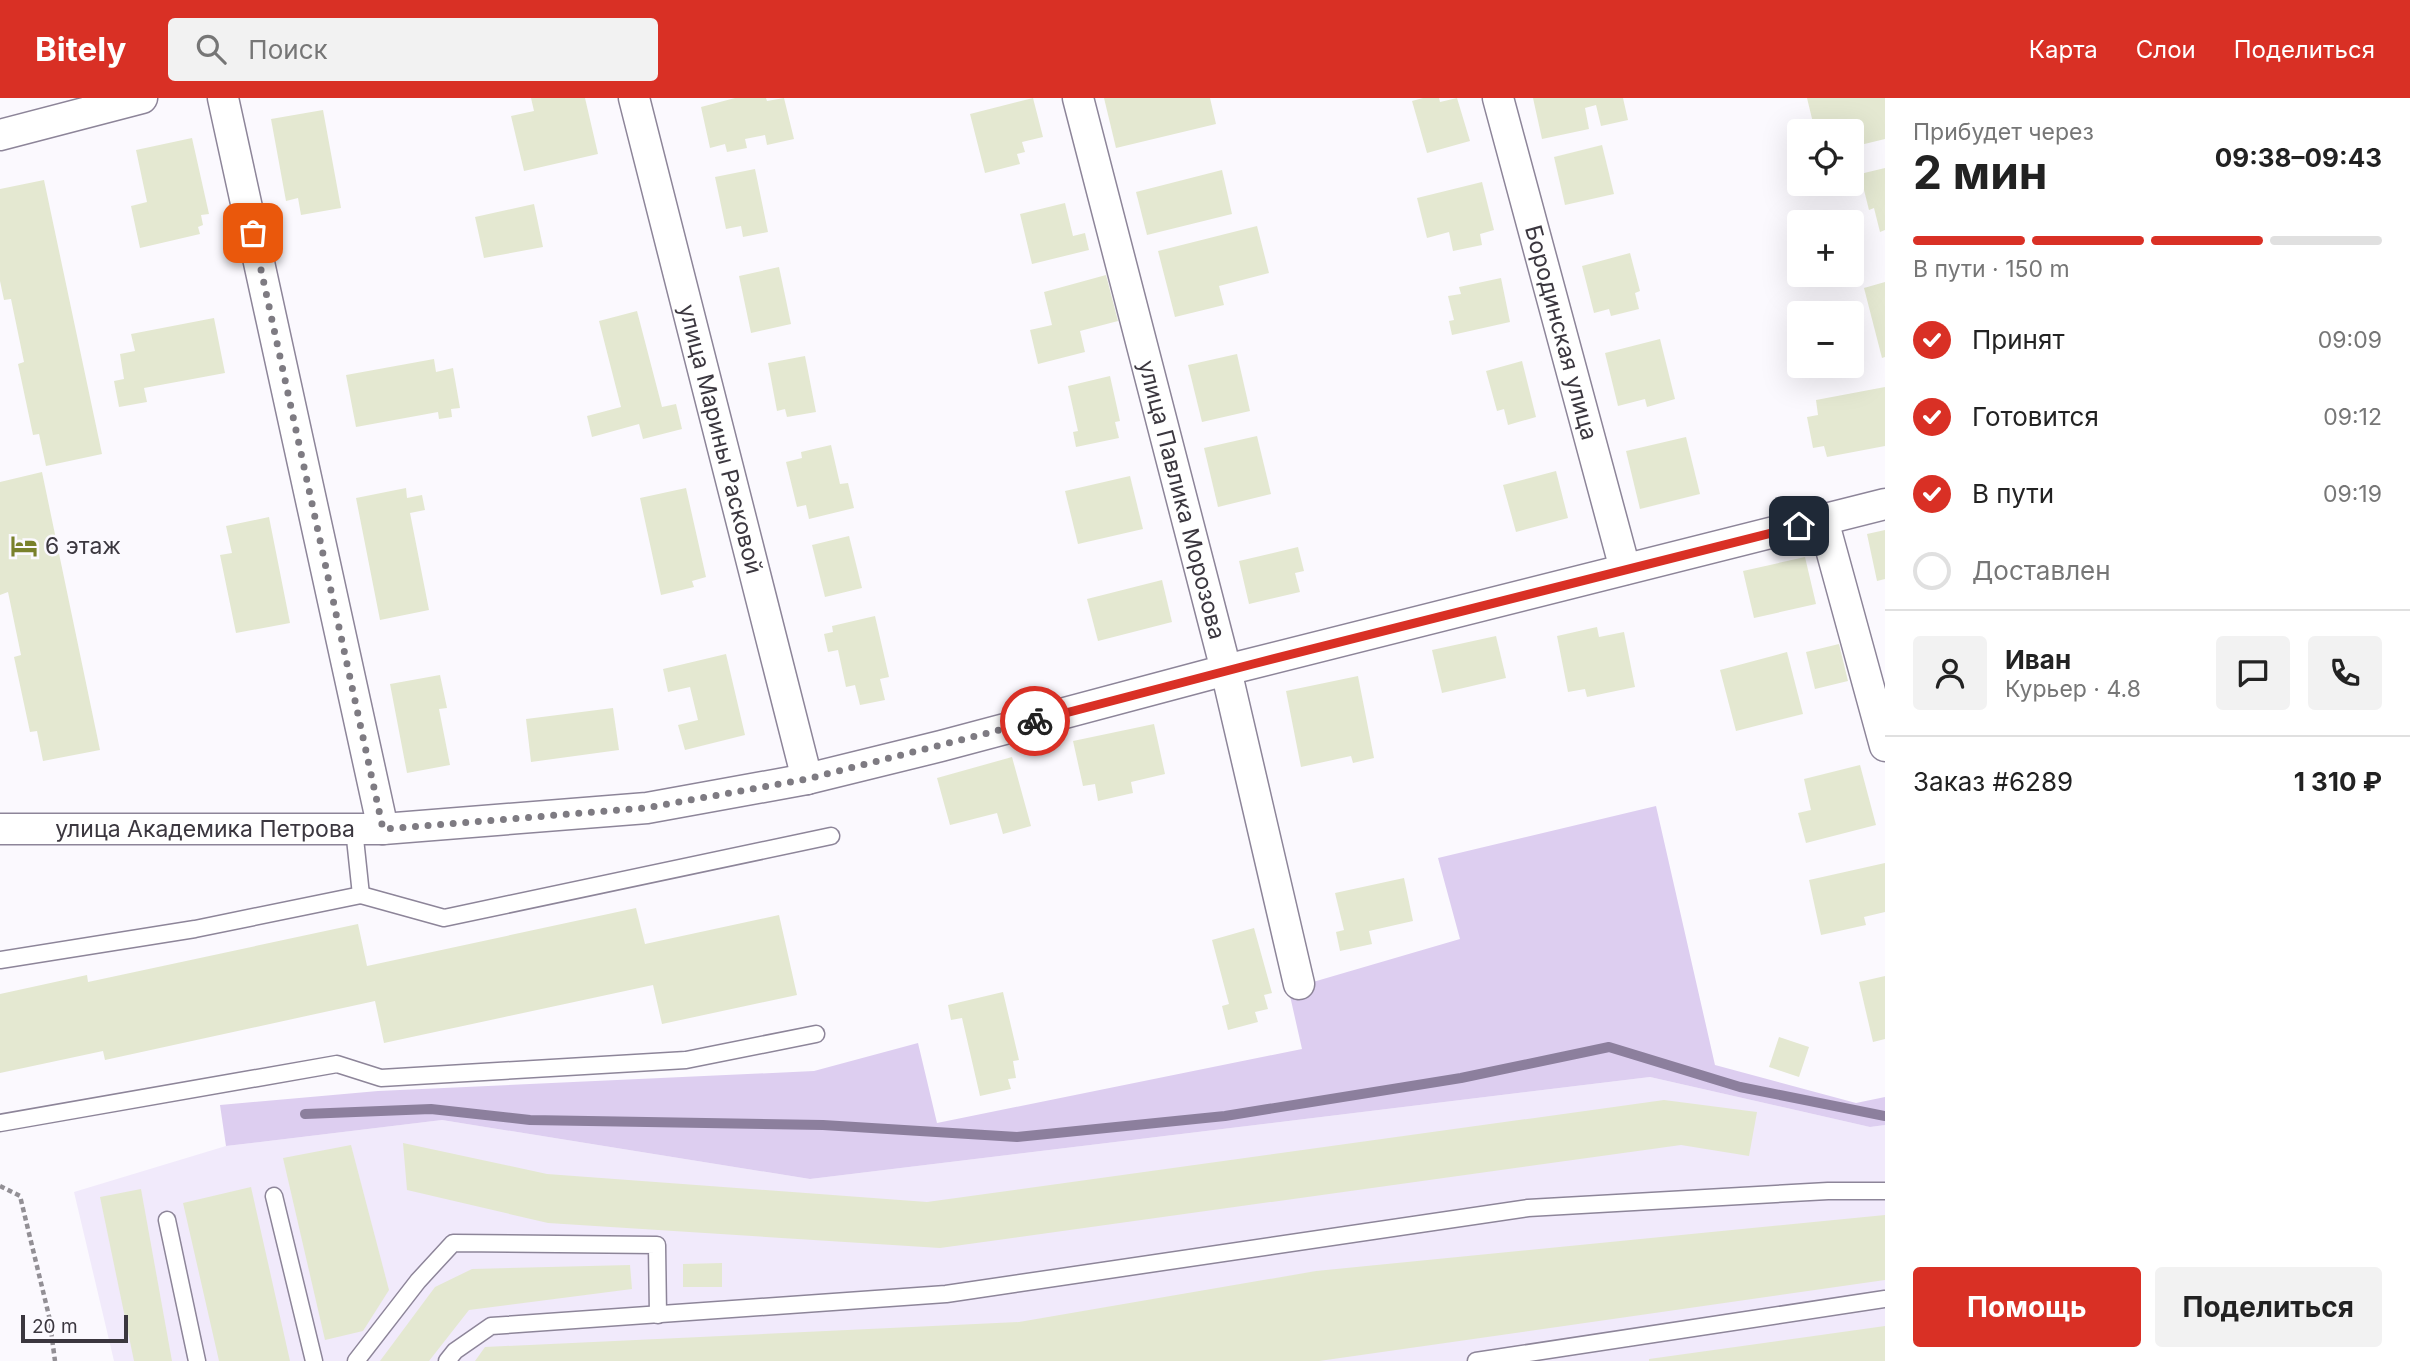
<!DOCTYPE html>
<html lang="ru">
<head>
<meta charset="utf-8">
<style>
	body { margin:0; font-family:Inter,sans-serif; background:#f2f2f2; color:#222; height:100vh; display:flex; flex-direction:column; font-size:26px; white-space:nowrap }
	* { box-sizing:border-box; margin:0 }
	p { font-size:23px; color:#767676 }
	.icon { flex:none; width:38px; height:38px; fill:none; stroke:currentColor; stroke-width:2; stroke-linecap:round; stroke-linejoin:round }
	.map { position:relative; flex:1; overflow:hidden }
	.sheet { display:flex; flex-direction:column; background:#fff; width:525px }
	.sheet>* { flex:none }
	.tools { position:absolute; left:1787px; top:21px; display:grid; gap:14px }
	.tools a { display:grid; place-items:center; width:77px; height:77px; border-radius:7px; background:#fff; box-shadow:0 7px 28px #0002; font-size:35px }
	.scale { position:absolute; left:21px; bottom:18px; width:107px; box-sizing:border-box; padding-left:7px; border:4px solid #3b373f; border-top:0; font-size:19px; line-height:24px; white-space:nowrap; color:#3b373f; -webkit-text-stroke:5px #fbf9fe; paint-order:stroke }
	.pin { position:absolute; display:grid; place-items:center; width:60px; height:60px; color:#fff; margin:-30px; border-radius:14px; box-shadow:0 4px 10px #0006 }
	.courier { position:absolute; display:grid; place-items:center; width:70px; height:70px; margin:-35px; border:5px solid #d93025; border-radius:50%; background:#fff; color:#222; box-shadow:0 2px 9px #0007 }
	.overview em { font-style:normal; font-weight:700 }
	.overview div { display:flex; flex-direction:column-reverse }
	.overview { display:flex; align-items:center; justify-content:space-between; height:119px; padding:0 28px }
	h1 { font-size:46px; font-weight:700; line-height:52px }
	.bar { display:grid; grid-template-columns:repeat(4,1fr); gap:10px 7px; align-content:center; height:84px; padding:0 28px }
	.bar i { height:9px; border-radius:5px; background:#e0e0e0 }
	.bar .selected { background:#d93025 }
	.bar p { grid-column:span 4 }
	.line { display:flex; align-items:center; gap:18px; padding:0 28px; border-top:2px solid #e0e0e0 }
	.line div { flex:1 }
	.round { display:grid; place-items:center; flex:none; width:74px; height:74px; border-radius:7px; background:#f2f2f2 }
	ol { padding:0 28px; list-style:none }
	li { display:flex; align-items:center; gap:21px; height:77px }
	li p { margin-inline-start:auto }
	li .icon { padding:7px; border-radius:50%; background:#d93025; color:#fff; stroke-width:4 }
	li:last-child { color:#767676 }
	li i { width:38px; height:38px; border:4px solid #e0e0e0; border-radius:50% }
	.button { display:flex; gap:14px; margin-top:auto; padding:14px 28px }
	.button a { flex:1; height:80px; border-radius:7px; background:#d93025; color:#fff; font-size:28px; font-weight:700; line-height:80px; text-align:center }
	.button a+a { background:#f2f2f2; color:#222 }
	header { display:flex; align-items:center; gap:42px; box-sizing:border-box; height:98px; padding:0 35px; background:#d93025; color:#fff }
	header strong { font-size:33px }
	nav { display:flex; gap:38px; margin-inline-start:auto; font-size:24px }
	.search { width:490px; height:63px; background:#f2f2f2; display:flex; align-items:center; gap:18px; box-sizing:border-box; padding:0 24px; border-radius:7px; color:#767676; font-size:26px }
	main { display:flex; flex:1; min-height:0 }
	.map>svg:first-child { display:block }
	.built { fill:#f1eafb }
	.green { fill:#ddcef0 }
	.lines { fill:none; stroke-linecap:round; stroke-linejoin:round }
	.stream { stroke:#8c7f9d; stroke-width:10 }
	.building { fill:#e4e8d1 }
	.lane-casing { stroke:#8d8599; stroke-width:19 }
	.street-casing { stroke:#8d8599; stroke-width:33 }
	.path { stroke:#928f95; stroke-width:4.5; stroke-dasharray:5 3.5; stroke-linecap:butt }
	.lane { stroke:#fff; stroke-width:16 }
	.street { stroke:#fff; stroke-width:30 }
	.done { stroke:#7e7b82; stroke-width:7; stroke-dasharray:0 12.6 }
	.route { stroke:#d93025; stroke-width:9 }
	.labels { text-anchor:middle; dominant-baseline:central; stroke-width:5; stroke-linejoin:round; paint-order:stroke }
	.street-label { font-size:23px; fill:#3b373f; stroke:#fbf9fe }
	.poi-label { font-size:23px; fill:#3b373f; stroke:#fbf9fe; text-anchor:start }
</style>
</head>
<body>
<header>
<strong>Bitely</strong>
<div class="search"><svg class="icon" aria-label="search" viewBox="0 0 24 24"><circle cx="10" cy="10" r="6"/><path d="M15 15l6 6"/></svg>Поиск</div>
<nav><a>Карта</a><a>Слои</a><a>Поделиться</a></nav>
</header>
<main>
<div class="map">
<svg width="1885" height="1263" viewBox="0 0 1885 1263">
	<rect width="100%" height="100%" fill="#fbf9fe"/>
	<path class="built" d="M1650 979 1870 1029 1885 1027V1263H114L74 1094 226 1048 442 1022 810 1081Z"/>
	<path class="green" d="M1656 708 1715 967 1856 1005 1885 999V1027L1870 1029 1650 979 810 1081 442 1022 226 1048 220 1007 378 993 814 973 918 945 937 1025 1302 951 1288 889 1313 884 1460 841 1438 760Z"/>
	<g class="lines">
		<path class="stream" d="M305 1016 431 1011 530 1022 823 1027 1017 1039 1225 1018 1461 980 1609 949 1740 989 1885 1018"/>
	</g>
	<g class="building">
		<path d="M531 0H585L598 56 524 73 511 18 534 13Z"/>
		<path d="M735 0H766L767 3 784 0 794 41 767 47 765 37 745 41 747 50 727 54 725 46 710 50 701 9Z"/>
		<path d="M1033 0 1043 39 1022 44 1025 54 1017 56 1020 66 985 75 970 16Z"/>
		<path d="M1104 0H1210L1216 26 1116 50Z"/>
		<path d="M1423 0H1439L1440 4 1457 0 1470 43 1427 55 1412 3Z"/>
		<path d="M1533 0H1623L1628 22 1601 28 1596 7 1585 10 1589 31 1542 41Z"/>
		<path d="M1807 0H1885V41L1852 49V33H1815Z"/>
		<path d="M323 12 341 110 301 117 298 100 286 103 271 21Z"/>
		<path d="M192 40 209 116 201 117 203 127 198 129 200 136 140 150 131 108 147 104 136 52Z"/>
		<path d="M1602 47 1614 96 1565 107 1554 59Z"/>
		<path d="M1885 70V132L1880 134 1874 110 1869 112 1860 76Z"/>
		<path d="M755 71 768 134 743 139 741 128 726 131 715 79Z"/>
		<path d="M1222 72 1232 116 1147 137 1136 94Z"/>
		<path d="M44 82 102 356 46 368 39 336 33 337 18 266 24 264 11 201 4 202 0 183V91Z"/>
		<path d="M1482 84 1494 132 1480 136 1482 147 1453 153 1449 134 1427 140 1417 100Z"/>
		<path d="M1065 105 1073 138 1085 135 1089 152 1032 166 1020 116Z"/>
		<path d="M534 106 543 149 484 160 475 119Z"/>
		<path d="M1257 128 1269 175 1219 188 1224 207 1175 219 1158 153Z"/>
		<path d="M1630 155 1640 193 1635 195 1639 211 1611 218 1609 211 1594 215 1582 168Z"/>
		<path d="M779 169 791 226 751 235 739 178Z"/>
		<path d="M1106 177 1118 223 1080 233 1085 254 1038 266 1030 232 1052 227 1044 194Z"/>
		<path d="M1501 180 1510 224 1452 237 1449 223 1454 222 1448 198 1461 196 1459 189Z"/>
		<path d="M1885 184V259L1882 260 1864 190Z"/>
		<path d="M637 213 662 309 676 306 682 331 643 341 639 326 592 339 587 318 621 309 599 223Z"/>
		<path d="M214 220 225 275 144 290 147 304 119 309 114 283 124 281 120 256 135 253 131 236Z"/>
		<path d="M1660 241 1675 301 1647 309 1645 301 1618 308 1605 255Z"/>
		<path d="M1237 256 1250 313 1202 324 1188 267Z"/>
		<path d="M805 258 816 314 787 319 785 311 777 313 768 265Z"/>
		<path d="M434 261 436 274 453 270 460 310 451 311 452 319 439 321 438 314 356 329 346 277Z"/>
		<path d="M1522 263 1536 319 1508 327 1504 311 1497 313 1486 273Z"/>
		<path d="M1110 278 1120 323 1115 324 1119 340 1076 349 1073 334 1078 333 1068 288Z"/>
		<path d="M1885 289V348L1827 359 1824 348 1813 350 1807 319 1818 317 1816 302Z"/>
		<path d="M1257 338 1271 396 1218 409 1204 350Z"/>
		<path d="M1686 339 1700 396 1640 411 1626 353Z"/>
		<path d="M831 347 840 386 848 385 854 410 809 421 806 407 797 409 786 364 802 360 801 354Z"/>
		<path d="M1556 373 1568 420 1516 434 1503 387Z"/>
		<path d="M42 374 100 652 43 663 37 633 30 634 14 559 21 557 8 494 0 497V384Z"/>
		<path d="M1130 378 1143 431 1078 446 1065 393Z"/>
		<path d="M406 390 407 400 422 397 425 412 410 415 429 512 380 522 356 400Z"/>
		<path d="M686 390 706 479 692 483 694 489 661 497 640 400Z"/>
		<path d="M269 419 290 525 236 535 220 457 232 455 226 428Z"/>
		<path d="M1885 432V481L1877 483 1867 436Z"/>
		<path d="M849 438 862 490 825 499 812 447Z"/>
		<path d="M1298 449 1304 473 1295 475 1300 494 1249 506 1239 463Z"/>
		<path d="M1805 459 1816 506 1754 520 1743 473Z"/>
		<path d="M1162 482 1172 524 1098 543 1087 501Z"/>
		<path d="M875 518 889 579 880 581 885 602 860 607 855 587 846 589 838 552 828 554 824 536 833 534 832 528Z"/>
		<path d="M1597 529 1599 539 1624 534 1635 589 1587 599 1585 591 1568 594 1557 538Z"/>
		<path d="M1496 538 1506 580 1442 595 1432 552Z"/>
		<path d="M1839 546 1848 583 1815 591 1806 554Z"/>
		<path d="M1787 554 1803 616 1736 633 1720 572Z"/>
		<path d="M726 556 745 637 685 652 678 627 698 622 690 589 668 594 663 571Z"/>
		<path d="M440 577 447 610 439 611 450 667 407 675 390 586Z"/>
		<path d="M1358 578 1374 660 1353 665 1351 658 1301 669 1286 593Z"/>
		<path d="M613 610 619 652 531 664 526 621Z"/>
		<path d="M1154 626 1165 676 1131 684 1133 695 1098 703 1095 686 1083 688 1073 643Z"/>
		<path d="M1012 659 1031 728 1003 736 997 715 950 727 937 680Z"/>
		<path d="M1860 667 1876 727 1806 745 1798 715 1811 712 1804 681Z"/>
		<path d="M1885 765V814L1864 819 1866 827 1821 837 1809 782Z"/>
		<path d="M1404 780 1413 823 1369 833 1372 846 1340 853 1336 834 1344 832 1335 795Z"/>
		<path d="M636 810 645 846 779 817 797 897 662 926 653 887 384 945 375 903 105 962 103 953 0 975V896L87 877 88 884 358 826 367 868Z"/>
		<path d="M1254 830 1272 895 1264 897 1268 911 1255 914 1258 924 1228 932 1222 908 1229 906 1212 842Z"/>
		<path d="M1885 878V941L1873 944 1859 884Z"/>
		<path d="M1003 894 1019 962 1013 963 1016 980 1008 981 1011 991 980 998 962 920 951 922 948 907Z"/>
		<path d="M1779 939 1809 949 1799 979 1769 969Z"/>
		<path d="M1664 1002 1757 1014 1749 1058 1681 1047 940 1150 548 1125 407 1092 403 1045 547 1076 927 1104Z"/>
		<path d="M351 1047 389 1192 363 1233 325 1242 283 1060Z"/>
		<path d="M251 1089 290 1263H219L183 1105Z"/>
		<path d="M141 1091 172 1263H134L100 1099Z"/>
		<path d="M1885 1117V1182L1319 1263H475L485 1249 1019 1224 1316 1173Z"/>
		<path d="M722 1165V1189H683V1166Z"/>
		<path d="M630 1167 632 1191 469 1212 429 1263H380L435 1189 472 1171Z"/>
		<path d="M1885 1228V1263H1649V1261Z"/>
	</g>
	<g class="lines">
		<g class="lane-casing">
			<g id="lane">
				<path d="M361 797 444 820 831 738"/>
				<path d="M0 862 195 831 361 797 354 731"/>
				<path d="M0 1025 337 966 381 980 686 962 816 936"/>
				<path d="M274 1098 314 1263"/>
				<path d="M167 1122 197 1263"/>
				<path d="M356 1263 418 1183 453 1145 657 1147 658 1217"/>
				<path d="M447 1263 455 1253 491 1228 946 1196 1528 1110 1828 1093H1885"/>
				<path d="M1476 1263 1885 1201"/>
			</g>
		</g>
		<g class="street-casing">
			<g id="street">
				<path d="M223 0 383 731"/>
				<path id="s1" d="M634 0 807 681"/>
				<path id="s2" d="M1078 0 1226 572 1299 886"/>
				<path id="s3" d="M1498 0 1625 471"/>
				<path d="M0 37 142 0"/>
				<path d="M1823 422 1885 648"/>
				<path id="s4" d="M0 731H383L647 710 807 681 941 648 1226 572 1885 406"/>
			</g>
		</g>
		<path class="path" d="M0 1088 20 1098 49 1218 55 1263"/>
		<use href="#lane" class="lane"/>
		<use href="#street" class="street"/>
	</g>
	<g class="lines">
		<path class="done" d="M253 135 383 731 646 710 807 681 1035 623"/>
		<path class="route" d="M1035 623 1253 566 1799 428"/>
	</g>
	<defs>
		<g id="hotel-bare" transform="scale(2.1)"><path d="M-6-4.5h1.5V1H6V5H4.5V3h-9V5H-6ZM-4 0a1.8 1.8 0 1 1 3.6 0ZM.5 0V-2.5h3Q6-2.5 6 0Z" fill="#79812c" stroke="#fbf9fe" stroke-width="2.5" paint-order="stroke"/></g>
	</defs>
	<g fill-rule="evenodd">
		<use href="#hotel-bare" x="24" y="448"/>
	</g>
	<g class="labels">
		<g class="street-label">
			<text stroke="none"><textPath href="#s3" startOffset="243">Бородинская улица</textPath></text>
			<text stroke="none"><textPath href="#s1" startOffset="352">улица Марины Расковой</textPath></text>
			<text stroke="none"><textPath href="#s2" startOffset="415">улица Павлика Морозова</textPath></text>
			<text stroke="none"><textPath href="#s4" startOffset="205">улица Академика Петрова</textPath></text>
		</g>
		<g class="poi-label">
			<text x="45" y="448">6 этаж</text>
		</g>
	</g>
</svg>
<div class="tools">
<a><svg class="icon" aria-label="locate" viewBox="0 0 24 24"><circle cx="12" cy="12" r="6"/><path d="M12 2v4M12 18v4M2 12h4M18 12h4"/></svg></a>
<a>+</a>
<a>−</a>
</div>
<div class="scale">20 m</div>
<div class="pin" style="left:253px;top:135px;background:#ea580c"><svg class="icon" aria-label="bag" viewBox="0 0 24 24"><path d="M5 8h14l-1 12H6zM9 8a3 3 0 0 1 6 0"/></svg></div>
<div class="pin" style="left:1799px;top:428px;background:#1f2937"><svg class="icon" aria-label="home" viewBox="0 0 24 24"><path d="M3 11l9-7 9 7M6 9v11h12V9"/></svg></div>
<div class="courier" style="left:1035px;top:623px"><svg class="icon" aria-label="bike" viewBox="0 0 24 24"><circle cx="6" cy="16" r="4"/><circle cx="18" cy="16" r="4"/><path d="M6 16l4-8h5l3 8M10 8l3 8H6M13 5h3"/></svg></div>
</div>
<section class="sheet">
<div class="overview"><div><h1>2 мин</h1><p>Прибудет через</p></div><em>09:38–09:43</em></div>
<div class="bar"><i class="selected"></i><i class="selected"></i><i class="selected"></i><i></i><p>В пути · 150 m</p></div>
<ol>
<li><svg class="icon" aria-label="check" viewBox="0 0 24 24"><path d="M5 12l5 5 9-10"/></svg>Принят<p>09:09</p></li>
<li><svg class="icon" aria-label="check" viewBox="0 0 24 24"><path d="M5 12l5 5 9-10"/></svg>Готовится<p>09:12</p></li>
<li><svg class="icon" aria-label="check" viewBox="0 0 24 24"><path d="M5 12l5 5 9-10"/></svg>В пути<p>09:19</p></li>
<li><i></i>Доставлен</li>
</ol>
<div class="line" style="height:126px"><a class="round"><svg class="icon" aria-label="person" viewBox="0 0 24 24"><circle cx="12" cy="8" r="4"/><path d="M4 21q1-7 8-7t8 7"/></svg></a><div><b>Иван</b><p>Курьер · 4.8</p></div><a class="round"><svg class="icon" aria-label="chat" viewBox="0 0 24 24"><path d="M4 5h16v11H9l-5 4z"/></svg></a><a class="round"><svg class="icon" aria-label="phone" viewBox="0 0 24 24"><path d="M5 4h4l2 5-3 2q2 4 5 5l2-3 5 2v4C11 20 4 13 5 4z"/></svg></a></div>
<div class="line" style="height:91px"><div>Заказ #6289</div><b>1 310 ₽</b></div>
<div class="button"><a>Помощь</a><a>Поделиться</a></div>
</section>
</main>
</body>
</html>
